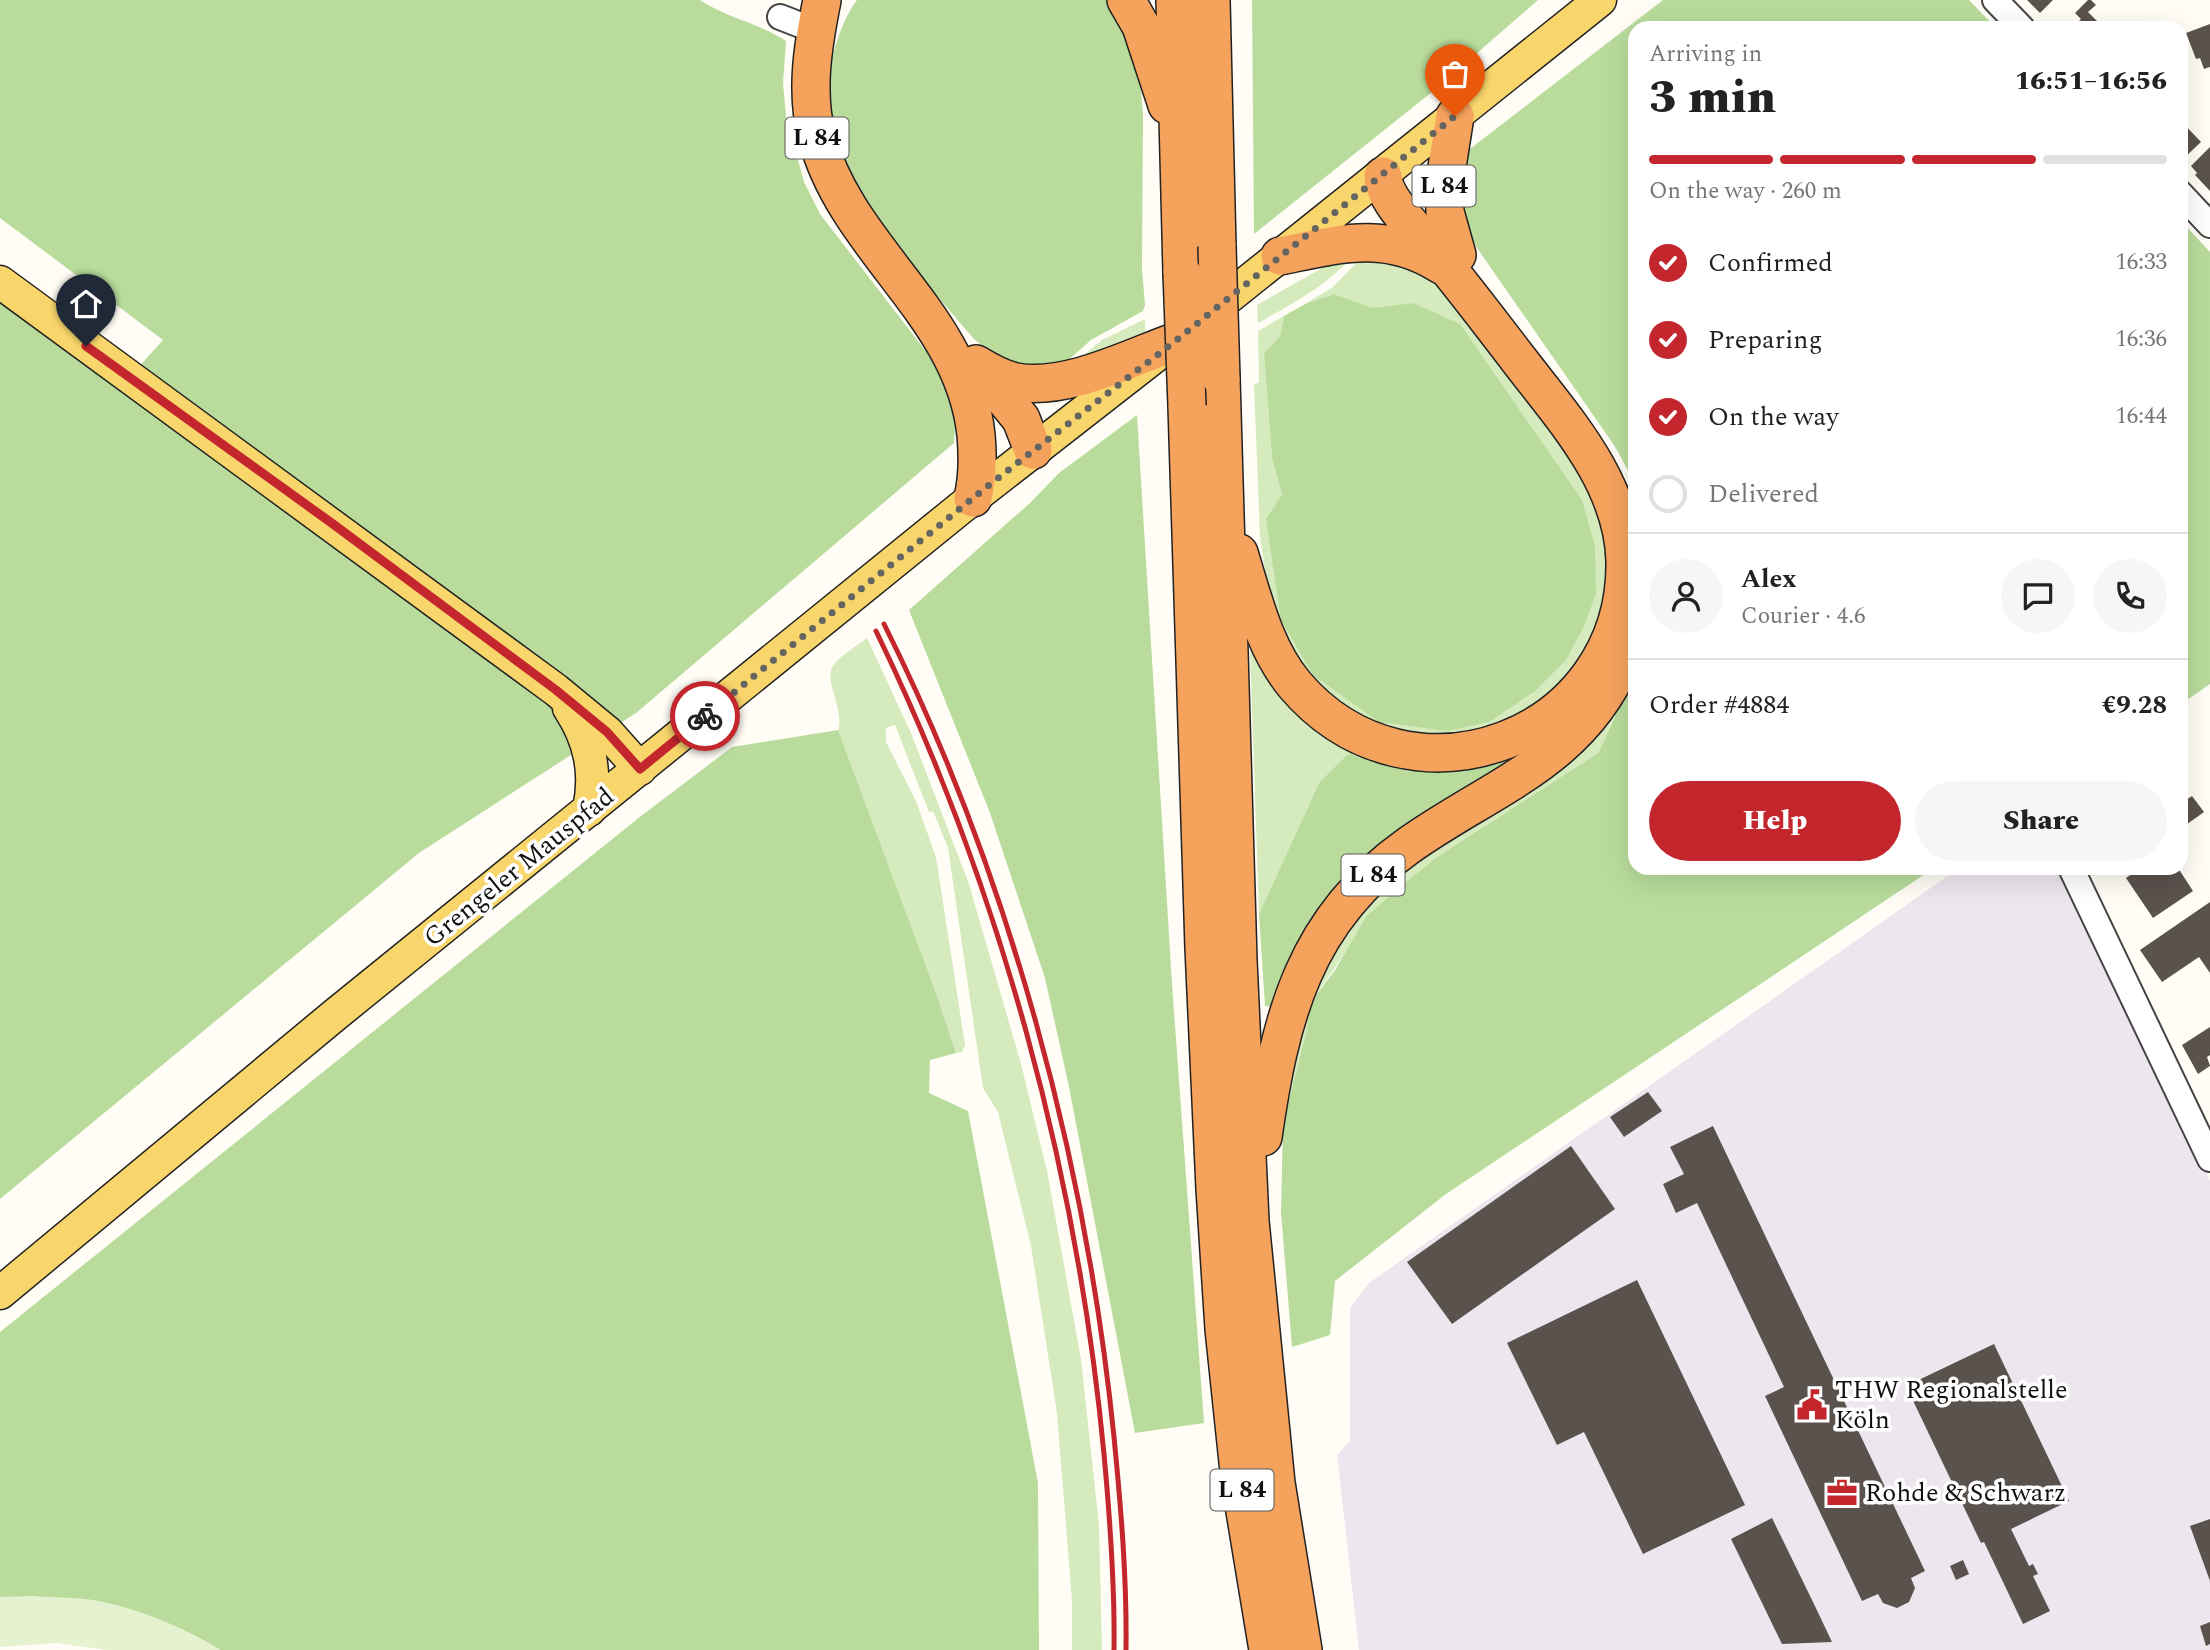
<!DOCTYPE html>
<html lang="en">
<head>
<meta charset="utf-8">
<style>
	body { margin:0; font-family:Spectral,serif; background:#f6f6f6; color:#222; height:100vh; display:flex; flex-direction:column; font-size:26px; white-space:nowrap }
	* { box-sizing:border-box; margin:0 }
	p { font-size:23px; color:#767676 }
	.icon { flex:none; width:38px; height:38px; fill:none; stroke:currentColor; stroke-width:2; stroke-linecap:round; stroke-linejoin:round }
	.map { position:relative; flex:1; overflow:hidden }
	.panel { position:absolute; left:1628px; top:21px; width:560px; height:854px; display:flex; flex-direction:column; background:#fff; border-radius:21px; box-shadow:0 7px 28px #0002 }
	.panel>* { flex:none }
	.pin { position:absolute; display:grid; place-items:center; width:60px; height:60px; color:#fff; margin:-72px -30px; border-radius:50% 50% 50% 0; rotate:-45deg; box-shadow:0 0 7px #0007 }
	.pin .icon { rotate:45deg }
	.courier { position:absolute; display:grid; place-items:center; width:70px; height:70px; margin:-35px; border:5px solid #c4262e; border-radius:50%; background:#fff; color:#222; box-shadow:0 2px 9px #0007 }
	.headline em { font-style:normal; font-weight:800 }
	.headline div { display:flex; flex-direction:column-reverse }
	.headline { display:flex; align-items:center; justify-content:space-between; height:119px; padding:0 21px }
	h1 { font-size:46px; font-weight:800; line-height:52px }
	.bar { display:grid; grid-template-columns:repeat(4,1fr); gap:10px 7px; align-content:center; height:84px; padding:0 21px }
	.bar i { height:9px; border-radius:5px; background:#e0e0e0 }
	.bar .active { background:#c4262e }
	.bar p { grid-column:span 4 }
	.line { display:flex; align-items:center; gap:18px; padding:0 21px; border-top:2px solid #e0e0e0 }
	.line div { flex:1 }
	.round { display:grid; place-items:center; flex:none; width:74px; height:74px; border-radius:37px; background:#f6f6f6 }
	ol { padding:0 21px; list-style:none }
	li { display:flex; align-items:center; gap:21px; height:77px }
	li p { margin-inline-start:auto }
	li .icon { padding:7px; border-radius:50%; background:#c4262e; color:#fff; stroke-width:4 }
	li:last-child { color:#767676 }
	li i { width:38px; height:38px; border:4px solid #e0e0e0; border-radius:50% }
	.action { display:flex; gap:14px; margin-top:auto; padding:14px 21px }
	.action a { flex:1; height:80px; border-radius:42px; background:#c4262e; color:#fff; font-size:28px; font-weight:800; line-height:80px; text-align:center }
	.action a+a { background:#f6f6f6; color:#222 }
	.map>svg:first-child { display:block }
	.industrial { fill:#eee6ef }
	.green { fill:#d5ebbd }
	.forest { fill:#b9dc9c }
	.pitch { fill:#e6f2cf }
	.building { fill:#5a524d }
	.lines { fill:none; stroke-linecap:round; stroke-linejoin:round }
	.minor-casing { stroke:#444; stroke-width:28 }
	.major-casing { stroke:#222; stroke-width:35 }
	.highway-casing { stroke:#222; stroke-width:40 }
	.minor { stroke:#fff; stroke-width:24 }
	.major { stroke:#f9d66b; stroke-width:32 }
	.highway { stroke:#f5a25d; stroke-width:37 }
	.rail { stroke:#c4262e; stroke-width:5 }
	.highway-bridge-casing { stroke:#222; stroke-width:40; stroke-linecap:butt }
	.highway-bridge { stroke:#f5a25d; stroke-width:37 }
	.done { stroke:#646461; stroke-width:7; stroke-dasharray:0 12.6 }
	.route { stroke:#c4262e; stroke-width:9 }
	.labels { text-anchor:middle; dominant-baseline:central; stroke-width:7; stroke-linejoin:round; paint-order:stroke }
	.shield { fill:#fff; stroke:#585858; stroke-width:2 }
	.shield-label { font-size:24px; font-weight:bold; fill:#111 }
	.street-label { font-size:26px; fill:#111; stroke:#fff }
	.poi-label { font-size:26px; fill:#111; stroke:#fff; text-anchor:start }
</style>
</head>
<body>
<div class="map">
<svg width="2210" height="1650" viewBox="0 0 2210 1650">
	<rect width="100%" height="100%" fill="#fffdf5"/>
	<path class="industrial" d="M1959 868H2060L2210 1181V1650H1359L1337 1455 1350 1441V1308L1369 1283Z"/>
	<g class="green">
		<path d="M1366 253 1430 276 1448 293 1484 338 1588 483 1604 521 1610 559 1607 603 1590 649 1551 696 1490 730 1426 739 1374 725 1317 686 1287 646 1269 597 1260 537 1254 384 1259 383 1258 331 1284 316 1280 336 1264 353 1272 458 1282 495 1413 303 1372 309 1334 294 1305 304 1333 287Z"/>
		<path d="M1353 256C1327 286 1292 304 1258 323L1257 305 1331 263Z"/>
		<path d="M1145 319V332L1116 348 1078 360 1102 340Z"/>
		<path d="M1249 620 1272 666 1425 760 1409 772 1366 757 1319 783 1259 914Z"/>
		<path d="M867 638 911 733 969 884 1021 1064 1047 1171 1081 1359 1099 1525 1102 1650H1072V1601L1057 1413 1031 1246 998 1112 983 1088 948 848 933 811 929 812 895 725 886 728V742L916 801 936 857 965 1045 962 1052 956 1053 935 990 838 730C845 710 823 680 833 666 840 655 857 646 867 638Z"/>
		<path d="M1624 693 1598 753 1437 857 1403 884 1349 947 1311 1002 1306 1033 1283 1123 1291 1061 1308 1000 1337 941 1384 884Z"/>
	</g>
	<g class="forest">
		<path d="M0 0H700C727 18 759 23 786 41L783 83 786 117 804 182 820 214 928 354 957 399 954 443 636 713 419 853 0 1199V269L136 370 163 340 0 218Z"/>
		<path d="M857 0H1108L1124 25 1140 76 1143 116 1142 268 1145 305 1143 311 1091 340 1064 364 1036 374 988 351 973 338C927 284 848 196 830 127 820 92 835 29 857 0Z"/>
		<path d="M1252 0H1538L1432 92 1254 234Z"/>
		<path d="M1663 0H1969L1996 28H1634V482L1616 448 1475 245 1449 165Z"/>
		<path d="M2181 221 2210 252V684L2181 704Z"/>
		<path d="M1334 294 1372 308 1413 303 1460 324 1582 500 1595 546 1596 594 1584 626 1566 660 1535 691 1489 722 1448 731 1379 722 1313 675 1281 620 1266 519 1282 495 1272 458 1264 353 1280 336 1284 316 1305 304Z"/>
		<path d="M1137 415 1172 984 1204 1423 1135 1433 1069 1087 1045 978 990 813 909 610 1030 503 1059 473Z"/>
		<path d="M1634 675V868H1934L1446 1194 1335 1281 1330 1335 1292 1347 1281 1212 1283 1123 1306 1033 1311 1002 1335 970 1366 917 1403 884 1437 857 1598 753Z"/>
		<path d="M838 730 935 990 956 1053 930 1060 929 1093 968 1111 1038 1483 1039 1650H220C154 1608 77 1596 0 1597V1332L641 816 732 747Z"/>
		<path d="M1348 754 1366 757 1409 772 1425 760 1509 757 1513 765 1423 824 1274 1007 1265 1006 1259 914 1319 783Z"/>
	</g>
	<path class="pitch" d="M33 1596C55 1598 78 1597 99 1601 142 1610 183 1627 220 1650H106L57 1643 0 1647V1597Z"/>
	<g class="building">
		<path d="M2027 0H2053L2040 13Z"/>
		<path d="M2088 0H2091L2096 5 2088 12 2104 28H2076L2075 25 2081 19 2075 13Z"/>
		<path d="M2210 24V67L2204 69 2200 58 2196 59 2186 33Z"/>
		<path d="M2183 123 2201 142 2183 159 2180 156V125Z"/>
		<path d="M2210 147V191L2195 175 2197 173 2191 166Z"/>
		<path d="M2192 796 2204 812 2183 827 2180 824V804Z"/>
		<path d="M2140 868H2178L2193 891 2153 918 2126 878Z"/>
		<path d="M2210 902V973L2199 957 2162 982 2140 950Z"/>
		<path d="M2210 1027V1055L2207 1057 2210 1066 2198 1074 2182 1045Z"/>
		<path d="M1648 1092 1662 1111 1624 1137 1610 1117Z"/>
		<path d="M1713 1126 1925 1571 1911 1578 1915 1588 1909 1602 1897 1608 1883 1603 1878 1594 1862 1601 1765 1396 1784 1387 1697 1203 1676 1213 1663 1184 1684 1174 1670 1147Z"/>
		<path d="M1571 1146 1615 1209 1452 1324 1407 1262Z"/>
		<path d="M1637 1280 1745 1505 1643 1554 1584 1432 1557 1445 1507 1343Z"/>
		<path d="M1994 1344 2069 1501 2011 1529 2029 1566 2033 1564 2038 1574 2033 1576 2050 1611 2023 1624 1984 1542 1981 1543 1906 1386Z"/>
		<path d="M1772 1518 1813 1602 1832 1642 1782 1644 1731 1539Z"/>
		<path d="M2210 1519V1581L2190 1526Z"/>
		<path d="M1963 1560 1969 1574 1956 1580 1950 1566Z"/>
		<path d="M2210 1622V1644L2206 1646 2200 1626Z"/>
	</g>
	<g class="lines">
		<g class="minor-casing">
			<g id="minor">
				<path d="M1995 0 2022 28"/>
				<path d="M780 17 816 31"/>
				<path d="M2180 193 2210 225"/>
				<path d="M2071 868 2210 1159"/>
			</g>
		</g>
		<g class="major-casing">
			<g id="major">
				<path d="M0 282 556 690 607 732 640 769"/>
				<path d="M1205 316 1600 0"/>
				<path d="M569 708C590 740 597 772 589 810"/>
				<path d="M0 1293 336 1014 973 498 1154 357"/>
			</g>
		</g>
		<g class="highway-casing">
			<g id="highway">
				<path d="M822 0C813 45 805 92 817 137 846 249 964 315 976 435 978 457 978 477 973 498"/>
				<path d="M1126 0 1141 26 1167 105"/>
				<path d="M1175 0 1182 273"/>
				<path d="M1211 0 1217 246"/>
				<path d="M1455 116 1444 186 1445 212 1457 255"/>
				<path d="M1280 256C1339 244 1386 230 1441 265"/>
				<path d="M976 364C989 372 1001 379 1016 382 1065 391 1128 359 1174 342"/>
				<path d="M981 370 1021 419 1033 450"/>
				<path d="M1221 378 1238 960 1250 1221 1276 1483 1303 1650"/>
				<path d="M1187 406 1204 948 1215 1189 1224 1329 1240 1481 1268 1650"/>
				<path d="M1239 553C1253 598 1264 648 1295 685 1411 821 1628 738 1625 561 1623 482 1564 419 1519 360 1492 325 1465 289 1436 254 1421 235 1383 200 1383 176"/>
				<path d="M1263 1137C1280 1018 1304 920 1408 846 1489 788 1579 762 1622 662"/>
			</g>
		</g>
		<use href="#minor" class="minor"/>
		<use href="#major" class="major"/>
		<use href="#highway" class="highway"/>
		<g class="rail">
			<path d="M884 624C1009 874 1086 1160 1114 1437 1121 1508 1127 1579 1126 1650"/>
			<path d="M876 631C1000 887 1077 1171 1104 1454 1110 1519 1115 1585 1114 1650"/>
		</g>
		<g class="highway-bridge-casing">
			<g id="highway-bridge">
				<path d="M1217 246 1221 378"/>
				<path d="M1182 273 1187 406"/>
			</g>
		</g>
		<use href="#highway-bridge" class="highway-bridge"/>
	</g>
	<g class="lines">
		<path class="done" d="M705 716 989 485 1174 342 1455 116"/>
		<path class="route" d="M86 346 333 524 556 690 607 732 640 769 705 716"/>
	</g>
	<defs>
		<g id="civic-bare" transform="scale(2.415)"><path d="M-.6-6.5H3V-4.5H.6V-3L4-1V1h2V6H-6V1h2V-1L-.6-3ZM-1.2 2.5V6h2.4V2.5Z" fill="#c4262e" stroke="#fff" stroke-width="2.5" paint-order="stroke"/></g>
		<g id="office-bare" transform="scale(2.415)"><path d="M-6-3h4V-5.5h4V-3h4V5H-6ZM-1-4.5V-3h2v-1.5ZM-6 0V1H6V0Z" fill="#c4262e" stroke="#fff" stroke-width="2.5" paint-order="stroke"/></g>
	</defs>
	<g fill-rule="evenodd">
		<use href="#civic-bare" x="1812" y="1405"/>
		<use href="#office-bare" x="1842" y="1493"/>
	</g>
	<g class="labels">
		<g class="shield">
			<rect x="785.5" y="117.5" width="63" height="41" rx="5"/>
			<rect x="1412.5" y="165.5" width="63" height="41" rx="5"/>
			<rect x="1341.5" y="854.5" width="63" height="41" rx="5"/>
			<rect x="1210.5" y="1469.5" width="63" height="41" rx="5"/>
		</g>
		<g class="shield-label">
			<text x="817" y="138">L 84</text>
			<text x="1444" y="186">L 84</text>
			<text x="1373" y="875">L 84</text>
			<text x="1242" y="1490">L 84</text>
		</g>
		<g class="street-label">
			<text transform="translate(519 867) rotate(-39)">Grengeler Mauspfad</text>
		</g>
		<g class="poi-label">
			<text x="1835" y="1390">THW Regionalstelle<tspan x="1835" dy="30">Köln</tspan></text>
			<text x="1865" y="1493">Rohde &amp; Schwarz</text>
		</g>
	</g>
</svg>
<div class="pin" style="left:1455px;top:116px;background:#ea580c"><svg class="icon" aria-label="bag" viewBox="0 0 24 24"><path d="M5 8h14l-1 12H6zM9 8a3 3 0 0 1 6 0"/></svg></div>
<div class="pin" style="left:86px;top:346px;background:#1f2937"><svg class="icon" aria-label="home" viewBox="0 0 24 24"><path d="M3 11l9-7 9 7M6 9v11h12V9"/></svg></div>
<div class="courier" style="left:705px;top:716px"><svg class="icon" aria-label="bike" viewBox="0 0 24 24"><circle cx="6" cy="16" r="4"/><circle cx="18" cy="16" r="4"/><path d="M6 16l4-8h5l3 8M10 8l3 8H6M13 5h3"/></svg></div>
<section class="panel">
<div class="headline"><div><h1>3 min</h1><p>Arriving in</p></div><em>16:51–16:56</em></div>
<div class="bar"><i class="active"></i><i class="active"></i><i class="active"></i><i></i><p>On the way · 260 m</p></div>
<ol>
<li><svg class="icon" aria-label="check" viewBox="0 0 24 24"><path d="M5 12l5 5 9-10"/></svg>Confirmed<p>16:33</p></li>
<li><svg class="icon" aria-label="check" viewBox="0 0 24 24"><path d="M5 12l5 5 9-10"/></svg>Preparing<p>16:36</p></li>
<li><svg class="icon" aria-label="check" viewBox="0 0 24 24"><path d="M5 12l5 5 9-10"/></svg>On the way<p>16:44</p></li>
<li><i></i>Delivered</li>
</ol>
<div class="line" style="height:126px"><a class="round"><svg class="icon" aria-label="person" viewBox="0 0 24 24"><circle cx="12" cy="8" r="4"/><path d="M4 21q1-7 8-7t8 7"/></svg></a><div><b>Alex</b><p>Courier · 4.6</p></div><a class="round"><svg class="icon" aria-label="chat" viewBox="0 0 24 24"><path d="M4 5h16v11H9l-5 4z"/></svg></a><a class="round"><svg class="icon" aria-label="phone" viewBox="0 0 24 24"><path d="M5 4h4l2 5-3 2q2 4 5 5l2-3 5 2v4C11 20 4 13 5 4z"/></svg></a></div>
<div class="line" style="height:91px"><div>Order #4884</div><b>€9.28</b></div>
<div class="action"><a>Help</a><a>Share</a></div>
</section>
</div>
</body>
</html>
